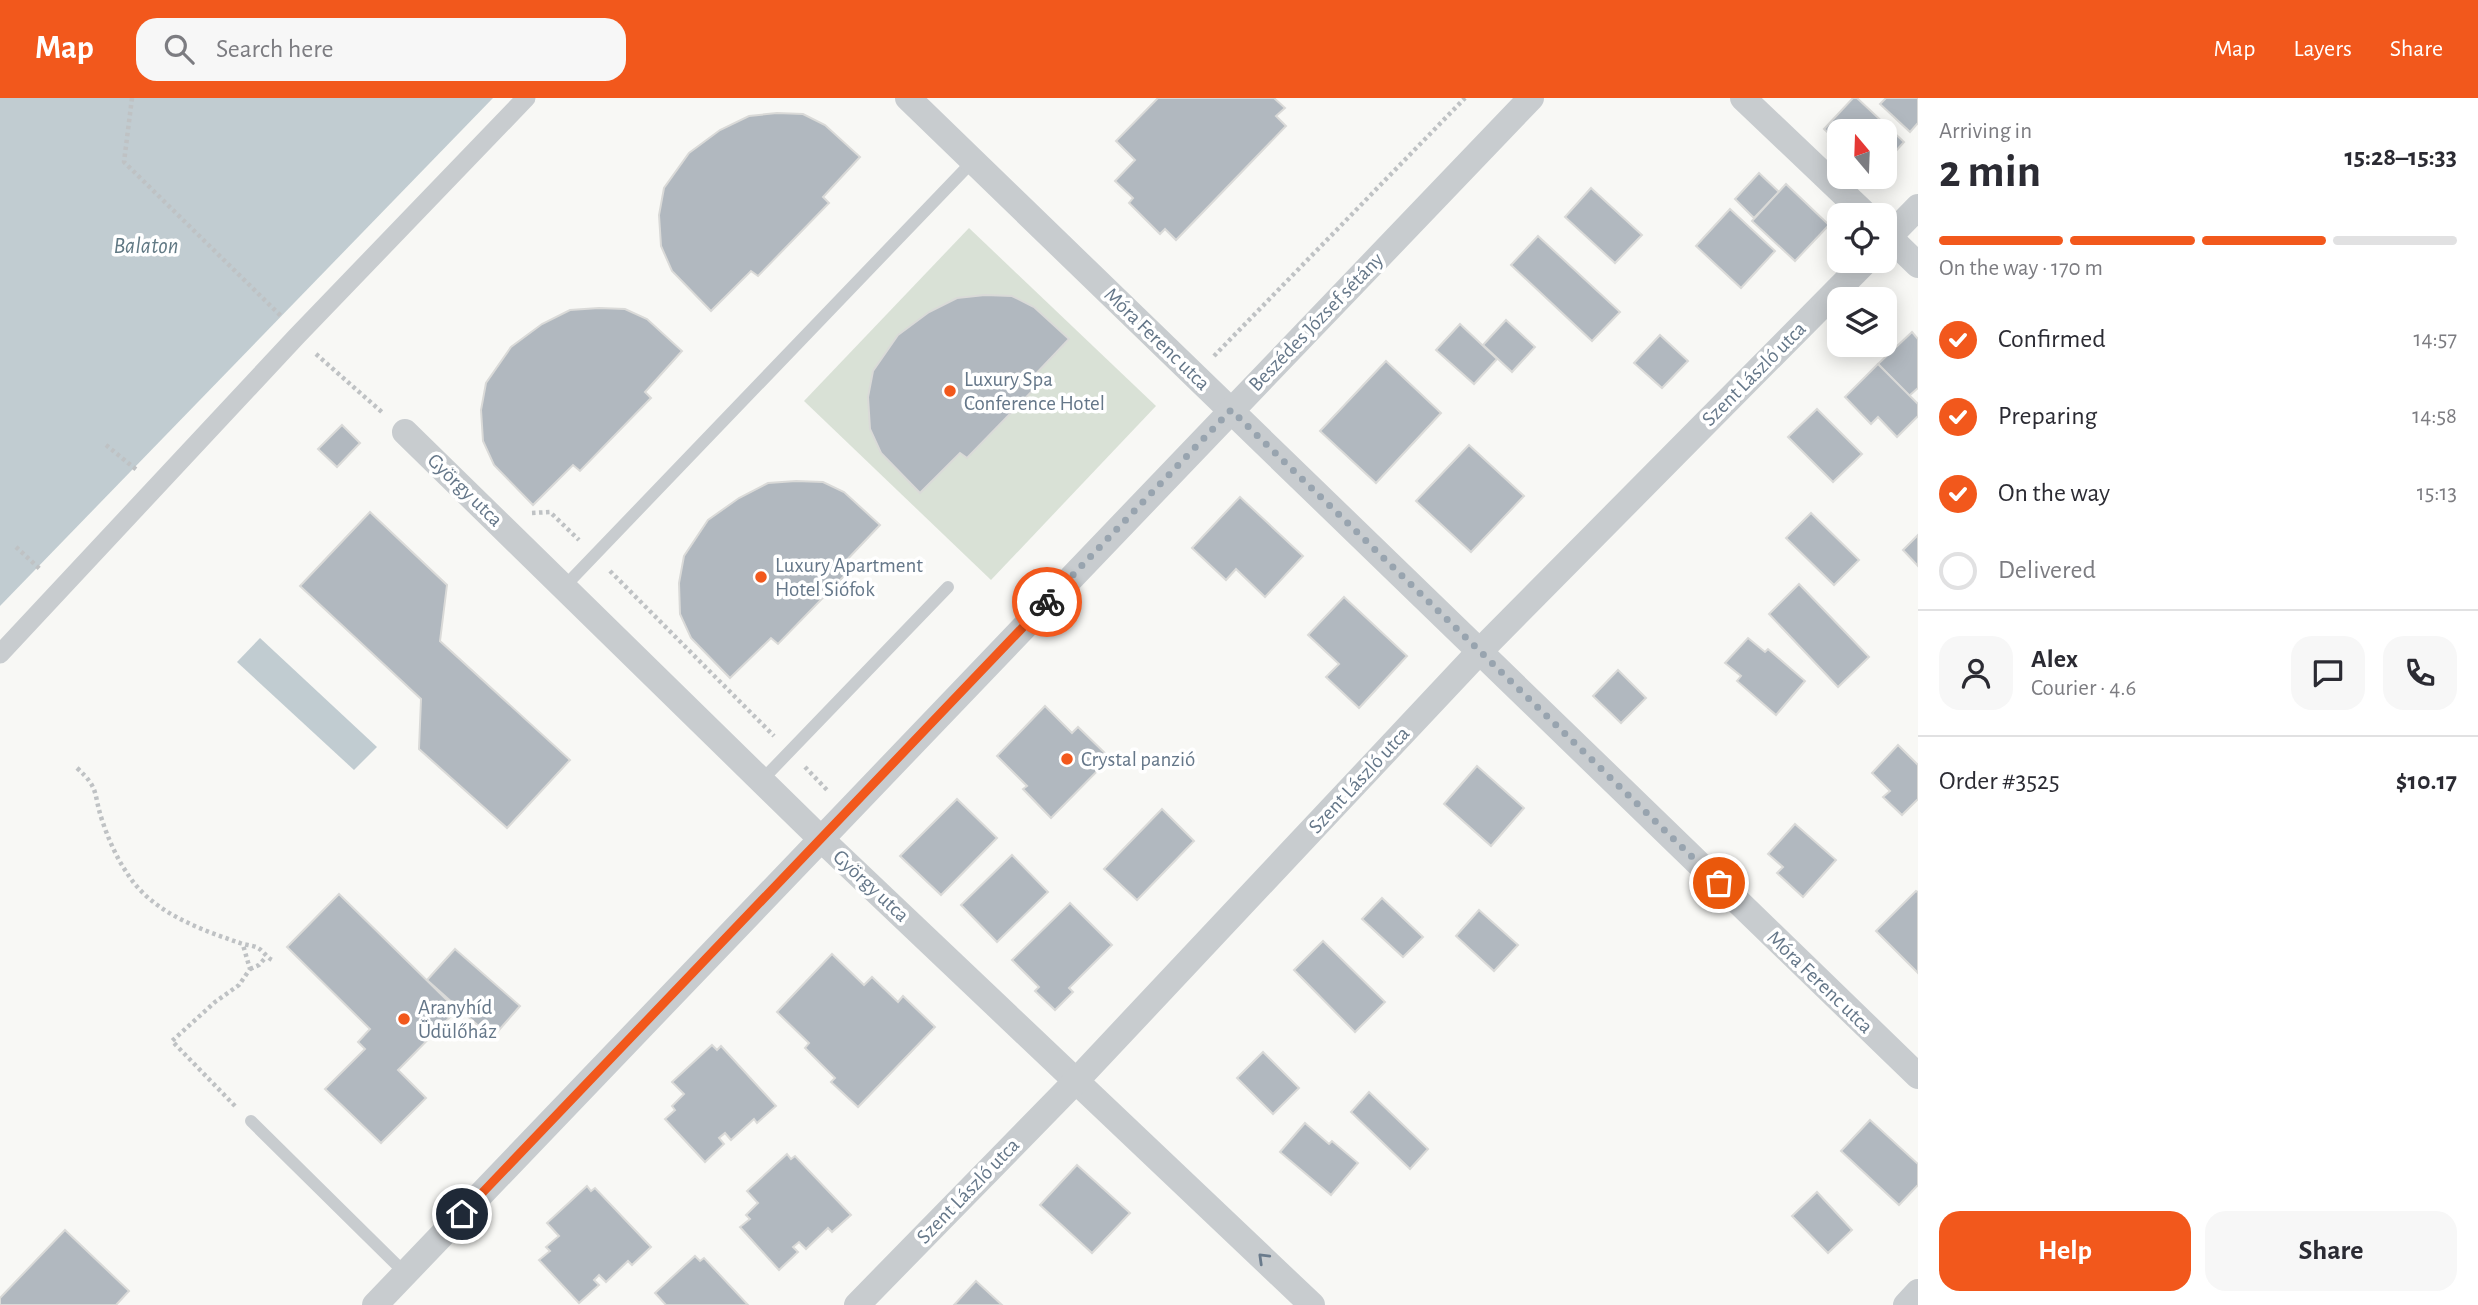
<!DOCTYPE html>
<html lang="en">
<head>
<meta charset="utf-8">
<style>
	body { margin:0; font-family:"Alegreya Sans",sans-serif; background:#f7f7f7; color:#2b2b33; height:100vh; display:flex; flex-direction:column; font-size:26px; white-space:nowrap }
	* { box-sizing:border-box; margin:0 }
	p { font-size:23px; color:#7c7c81 }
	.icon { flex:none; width:38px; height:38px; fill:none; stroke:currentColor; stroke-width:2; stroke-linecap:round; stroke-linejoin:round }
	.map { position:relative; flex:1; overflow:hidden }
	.panel { display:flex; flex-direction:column; background:#fff; width:560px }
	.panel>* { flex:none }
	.needle { width:46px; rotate:341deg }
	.controls { position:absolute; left:1827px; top:21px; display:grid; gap:14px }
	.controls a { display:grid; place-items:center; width:70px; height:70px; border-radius:14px; background:#fff; box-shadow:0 4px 18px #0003; font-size:35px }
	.pin { position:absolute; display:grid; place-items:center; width:60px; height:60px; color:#fff; margin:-30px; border:4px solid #fff; border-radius:50%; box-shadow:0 2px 7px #0007 }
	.courier { position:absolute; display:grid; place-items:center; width:70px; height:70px; margin:-35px; border:5px solid #f2581c; border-radius:50%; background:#fff; color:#222; box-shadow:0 2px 9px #0007 }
	.overview em { font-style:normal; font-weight:600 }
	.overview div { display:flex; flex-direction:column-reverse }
	.overview { display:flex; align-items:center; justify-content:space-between; height:119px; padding:0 21px }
	h1 { font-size:46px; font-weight:600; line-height:52px }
	.bar { display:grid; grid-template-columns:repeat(4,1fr); gap:10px 7px; align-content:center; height:84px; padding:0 21px }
	.bar i { height:9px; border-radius:5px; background:#e1e1e2 }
	.bar .on { background:#f2581c }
	.bar p { grid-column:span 4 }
	.line { display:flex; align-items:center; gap:18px; padding:0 21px; border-top:2px solid #e1e1e2 }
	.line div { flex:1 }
	.round { display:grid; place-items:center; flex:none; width:74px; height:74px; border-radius:21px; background:#f7f7f7 }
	ol { padding:0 21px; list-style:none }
	li { display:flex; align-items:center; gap:21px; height:77px }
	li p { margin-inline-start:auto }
	li .icon { padding:7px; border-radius:50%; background:#f2581c; color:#fff; stroke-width:4 }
	li:last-child { color:#7c7c81 }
	li i { width:38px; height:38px; border:4px solid #e1e1e2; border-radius:50% }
	.cta { display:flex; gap:14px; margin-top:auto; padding:14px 21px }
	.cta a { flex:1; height:80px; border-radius:21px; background:#f2581c; color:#fff; font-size:28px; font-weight:600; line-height:80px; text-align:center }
	.cta a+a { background:#f7f7f7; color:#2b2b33 }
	header { display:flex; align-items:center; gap:42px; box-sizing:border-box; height:98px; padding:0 35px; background:#f2581c; color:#fff }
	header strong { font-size:33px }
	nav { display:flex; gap:38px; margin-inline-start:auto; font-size:24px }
	.search { width:490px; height:63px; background:#f7f7f7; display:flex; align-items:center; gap:18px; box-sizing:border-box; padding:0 24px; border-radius:21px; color:#7c7c81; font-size:26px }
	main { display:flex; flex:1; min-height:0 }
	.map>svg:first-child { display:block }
	.green { fill:#d9e1d6 }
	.water { fill:#c1ccd1 }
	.building { fill:#b1b8bf; stroke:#dadad8; stroke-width:2 }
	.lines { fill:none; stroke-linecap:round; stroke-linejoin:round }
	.path { stroke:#bfc2c4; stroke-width:4.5; stroke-dasharray:3.5 3.5; stroke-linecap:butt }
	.service { stroke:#c8cccf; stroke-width:12 }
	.pedestrian { stroke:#c8cccf; stroke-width:19 }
	.minor { stroke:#c8cccf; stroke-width:26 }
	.oneway { stroke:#6a7b8c }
	.done { stroke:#98a4af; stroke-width:7; stroke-dasharray:0 12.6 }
	.route { stroke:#f2581c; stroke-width:9 }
	.poi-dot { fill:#f2581c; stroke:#fff; stroke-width:2.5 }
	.labels { text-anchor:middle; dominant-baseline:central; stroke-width:7; stroke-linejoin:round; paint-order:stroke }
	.street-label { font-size:21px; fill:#657789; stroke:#fff }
	.poi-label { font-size:21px; fill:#657789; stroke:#fff; text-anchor:start }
	.water-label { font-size:23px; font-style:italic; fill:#617984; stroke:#fff }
</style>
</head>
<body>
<header>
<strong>Map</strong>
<div class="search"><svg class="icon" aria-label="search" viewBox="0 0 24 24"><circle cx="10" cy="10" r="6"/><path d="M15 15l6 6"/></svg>Search here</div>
<nav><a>Map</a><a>Layers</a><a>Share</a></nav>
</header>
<main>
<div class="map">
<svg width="1918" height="1207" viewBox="0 0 1918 1207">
	<rect width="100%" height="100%" fill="#f8f8f5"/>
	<path class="green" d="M969 130 1156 308 991 482 804 303Z"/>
	<g class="water">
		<path d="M0 0H493L0 508Z"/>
		<path d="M260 540 377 649 354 672 237 564Z"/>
	</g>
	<g class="building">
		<path d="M1158 0H1274L1285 10 1276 18 1286 28 1176 142 1165 131 1160 136 1129 105 1133 100 1115 83 1135 62 1116 43Z"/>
		<path d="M1853 0H1857L1904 44 1885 65V33H1839V45L1824 31Z"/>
		<path d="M1886 0H1918V25L1910 34 1880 6Z"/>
		<path d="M777 15 803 16 825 27 860 59 823 99 829 105 758 178 751 173 711 213 672 173 661 148 659 117 664 90 689 55 720 32 749 18Z"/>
		<path d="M1759 75 1779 94 1754 120 1735 101Z"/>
		<path d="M1786 86 1829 127 1795 163 1752 123Z"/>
		<path d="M1591 90 1642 137 1615 165 1565 119Z"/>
		<path d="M1730 111 1775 153 1741 190 1696 148Z"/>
		<path d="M1538 138 1620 214 1592 243 1511 167Z"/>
		<path d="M985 197 1012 198 1034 209 1069 241 1031 281 1038 287 967 360 960 355 920 395 881 355 870 331 868 299 873 273 898 237 929 214 957 200Z"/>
		<path d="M599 210 625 211 647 221 682 253 645 294 651 300 580 373 573 367 533 407 494 367 483 343 481 312 486 285 511 249 542 226 570 212Z"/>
		<path d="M1506 222 1535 249 1512 274 1483 247Z"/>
		<path d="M1460 226 1497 261 1474 286 1436 252Z"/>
		<path d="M1912 234 1918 241V290L1909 298 1878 266Z"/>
		<path d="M1660 237 1688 263 1662 290 1634 265Z"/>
		<path d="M1386 263 1441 315 1376 385 1320 333Z"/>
		<path d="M1878 266 1918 306V318L1897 339 1878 319 1871 326 1845 299Z"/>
		<path d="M1817 311 1862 356 1833 384 1788 339Z"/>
		<path d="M342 327 360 345 337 369 318 351Z"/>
		<path d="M1469 347 1524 398 1471 454 1416 403Z"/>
		<path d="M796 383 823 384 844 394 880 427 842 467 849 473 778 546 771 540 730 580 691 540 680 516 679 485 684 458 708 422 739 400 768 385Z"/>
		<path d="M1240 399 1303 458 1265 499 1236 471 1226 482 1192 450Z"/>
		<path d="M370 414 447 487 440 543 570 662 507 730 419 651 421 601 300 488Z"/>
		<path d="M1811 415 1859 462 1834 487 1786 440Z"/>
		<path d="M1918 437V468L1903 452Z"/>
		<path d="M1799 486 1869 559 1838 589 1769 516Z"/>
		<path d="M1344 499 1407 558 1359 610 1326 579 1339 566 1308 537Z"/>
		<path d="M1748 540 1765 554 1768 551 1805 583 1776 617 1737 583 1741 578 1725 565Z"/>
		<path d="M1618 572 1646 600 1621 625 1593 598Z"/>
		<path d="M1045 608 1072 635 1078 629 1110 660 1051 720 1023 691 1027 688 997 658Z"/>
		<path d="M1898 647 1918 667V701L1902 717 1883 699 1890 693 1872 675Z"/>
		<path d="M1477 668 1524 710 1491 748 1444 706Z"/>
		<path d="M957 701 997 740 941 797 900 758Z"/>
		<path d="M1162 711 1194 743 1137 802 1104 771Z"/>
		<path d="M1795 726 1836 762 1803 799 1777 775 1783 769 1768 756Z"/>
		<path d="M1012 757 1048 794 997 844 961 807Z"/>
		<path d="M1916 793 1918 794V875L1876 833Z"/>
		<path d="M339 796 457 912 398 972 426 1000 381 1045 325 991 365 951 358 944 370 931 287 849Z"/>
		<path d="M1382 800 1423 839 1403 859 1362 821Z"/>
		<path d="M1070 805 1112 847 1069 890 1073 894 1055 912 1035 893 1039 889 1012 862Z"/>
		<path d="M1479 812 1518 847 1494 873 1456 838Z"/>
		<path d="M1323 843 1385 904 1355 934 1294 872Z"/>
		<path d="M455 851 520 908 492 940 427 882Z"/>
		<path d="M832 856 864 887 872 879 898 904 903 898 935 929 858 1009 831 984 835 980 805 950 809 945 777 914Z"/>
		<path d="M712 947 717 952 721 948 776 1008 757 1025 754 1021 731 1042 725 1035 719 1040 724 1046 705 1064 665 1021 675 1012 672 1008 684 996 672 984Z"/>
		<path d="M1263 954 1299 990 1273 1016 1237 980Z"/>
		<path d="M1369 994 1428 1051 1410 1071 1351 1014Z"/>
		<path d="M1870 1022 1918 1066V1087L1899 1107 1841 1053Z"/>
		<path d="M1305 1025 1329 1046 1332 1043 1358 1065 1331 1097 1280 1054Z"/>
		<path d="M787 1056 791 1061 795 1058 851 1117 832 1134 828 1130 806 1151 799 1144 793 1149 798 1154 779 1172 740 1129 750 1121 746 1117 758 1105 747 1093Z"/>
		<path d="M1077 1067 1130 1115 1092 1155 1040 1107Z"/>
		<path d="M587 1088 591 1093 595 1090 651 1149 632 1167 628 1163 606 1184 599 1177 594 1182 599 1187 579 1205 539 1162 550 1153 546 1149 559 1138 547 1125Z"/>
		<path d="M1817 1094 1852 1132 1828 1155 1792 1118Z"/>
		<path d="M65 1132 129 1193 116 1207H0V1200Z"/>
		<path d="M695 1158 700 1163 704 1160 748 1207H666L655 1195Z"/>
		<path d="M976 1183 1002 1207H954Z"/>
	</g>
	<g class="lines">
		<g class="path">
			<path d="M132 0 124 64 282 219"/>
			<path d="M316 256 383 315"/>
			<path d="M1214 258 1465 0"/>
			<path d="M106 347 138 373"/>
			<path d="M532 415 550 414 579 442"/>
			<path d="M16 449 41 472"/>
			<path d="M610 473 774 638"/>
			<path d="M805 669 828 693"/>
			<path d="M77 670C100 691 93 695 102 722 108 740 116 759 127 775 151 814 199 831 240 845 245 847 251 847 256 849 262 851 266 859 272 862"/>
			<path d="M250 871 259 867 266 859"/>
			<path d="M235 1008 172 943 215 904 239 887 250 871 243 847"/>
		</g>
		<g class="service">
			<path d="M564 489 972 64"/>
			<path d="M762 682 948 489"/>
			<path d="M251 1023 405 1175"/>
		</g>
		<path class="pedestrian" d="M0 556 296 239 526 0"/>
		<g class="minor">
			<path d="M908 0 1918 978"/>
			<path d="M1743 0 1866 117"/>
			<path d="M1885 135 1918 167"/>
			<path d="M1885 143 1918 109"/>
			<path d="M405 334 821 741 1312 1207"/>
			<path d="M375 1207 1531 0"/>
			<path d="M857 1207 1076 983 1480 553 1866 163"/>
			<path d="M1906 1207 1918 1194"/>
		</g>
	</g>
	<defs><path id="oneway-chevron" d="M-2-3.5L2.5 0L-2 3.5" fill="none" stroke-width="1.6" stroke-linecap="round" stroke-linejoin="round" transform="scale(1.75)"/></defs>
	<use class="oneway" href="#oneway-chevron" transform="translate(1263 1160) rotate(-136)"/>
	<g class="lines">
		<path class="done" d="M1047 504 1231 312 1719 785"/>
		<path class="route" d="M462 1116 1047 504"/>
	</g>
	<g class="poi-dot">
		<circle cx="950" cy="293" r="7"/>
		<circle cx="761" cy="479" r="7"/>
		<circle cx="1067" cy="661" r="7"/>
		<circle cx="404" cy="921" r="7"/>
	</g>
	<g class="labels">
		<g class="street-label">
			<text transform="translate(1316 224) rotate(-46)">Beszédes József sétány</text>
			<text transform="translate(1157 241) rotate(44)">Móra Ferenc utca</text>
			<text transform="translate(1754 276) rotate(-45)">Szent László utca</text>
			<text transform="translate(465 392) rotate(44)">György utca</text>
			<text transform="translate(1359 682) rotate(-47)">Szent László utca</text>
			<text transform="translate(871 788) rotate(43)">György utca</text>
			<text transform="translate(1820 884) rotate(44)">Móra Ferenc utca</text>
			<text transform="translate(968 1093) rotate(-46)">Szent László utca</text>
		</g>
		<g class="poi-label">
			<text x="964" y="281">Luxury Spa<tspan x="964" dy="24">Conference Hotel</tspan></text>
			<text x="775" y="467">Luxury Apartment<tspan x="775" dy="24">Hotel Siófok</tspan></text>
			<text x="1081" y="661">Crystal panzió</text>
			<text x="418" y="909">Aranyhíd<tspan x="418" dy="24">Üdülőház</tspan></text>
		</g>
		<g class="water-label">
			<text x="146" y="148">Balaton</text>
		</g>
	</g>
</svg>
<div class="controls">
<a><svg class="needle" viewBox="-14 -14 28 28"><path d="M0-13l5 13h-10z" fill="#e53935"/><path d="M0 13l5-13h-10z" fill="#7c7c81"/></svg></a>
<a><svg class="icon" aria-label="locate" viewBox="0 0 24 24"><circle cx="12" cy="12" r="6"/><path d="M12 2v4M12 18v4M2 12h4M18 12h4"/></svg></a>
<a><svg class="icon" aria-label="layers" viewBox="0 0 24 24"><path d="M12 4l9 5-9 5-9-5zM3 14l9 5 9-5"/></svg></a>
</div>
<div class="pin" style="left:1719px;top:785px;background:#ea580c"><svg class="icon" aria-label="bag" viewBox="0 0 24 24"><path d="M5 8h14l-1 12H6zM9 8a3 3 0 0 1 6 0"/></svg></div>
<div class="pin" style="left:462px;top:1116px;background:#1f2937"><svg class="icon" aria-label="home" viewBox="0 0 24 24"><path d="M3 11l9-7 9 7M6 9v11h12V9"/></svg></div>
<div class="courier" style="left:1047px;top:504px"><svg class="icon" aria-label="bike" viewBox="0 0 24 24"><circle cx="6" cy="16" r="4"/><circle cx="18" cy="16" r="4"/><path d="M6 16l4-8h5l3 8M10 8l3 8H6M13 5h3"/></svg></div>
</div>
<section class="panel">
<div class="overview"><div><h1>2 min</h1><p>Arriving in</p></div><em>15:28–15:33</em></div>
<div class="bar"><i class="on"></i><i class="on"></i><i class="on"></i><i></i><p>On the way · 170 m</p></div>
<ol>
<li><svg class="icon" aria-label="check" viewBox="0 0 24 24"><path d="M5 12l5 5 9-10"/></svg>Confirmed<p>14:57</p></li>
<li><svg class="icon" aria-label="check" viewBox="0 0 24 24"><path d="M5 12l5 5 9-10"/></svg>Preparing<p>14:58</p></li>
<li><svg class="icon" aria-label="check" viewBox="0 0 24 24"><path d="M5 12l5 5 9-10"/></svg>On the way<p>15:13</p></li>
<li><i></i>Delivered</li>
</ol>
<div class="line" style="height:126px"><a class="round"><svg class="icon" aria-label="person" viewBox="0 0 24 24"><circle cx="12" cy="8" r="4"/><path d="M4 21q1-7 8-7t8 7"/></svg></a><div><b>Alex</b><p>Courier · 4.6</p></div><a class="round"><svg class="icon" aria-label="chat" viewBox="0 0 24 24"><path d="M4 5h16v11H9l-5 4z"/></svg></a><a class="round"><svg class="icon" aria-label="phone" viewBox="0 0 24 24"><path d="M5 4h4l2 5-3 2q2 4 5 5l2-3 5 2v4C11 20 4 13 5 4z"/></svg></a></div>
<div class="line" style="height:91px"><div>Order #3525</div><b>$10.17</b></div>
<div class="cta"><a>Help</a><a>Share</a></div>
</section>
</main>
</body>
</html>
